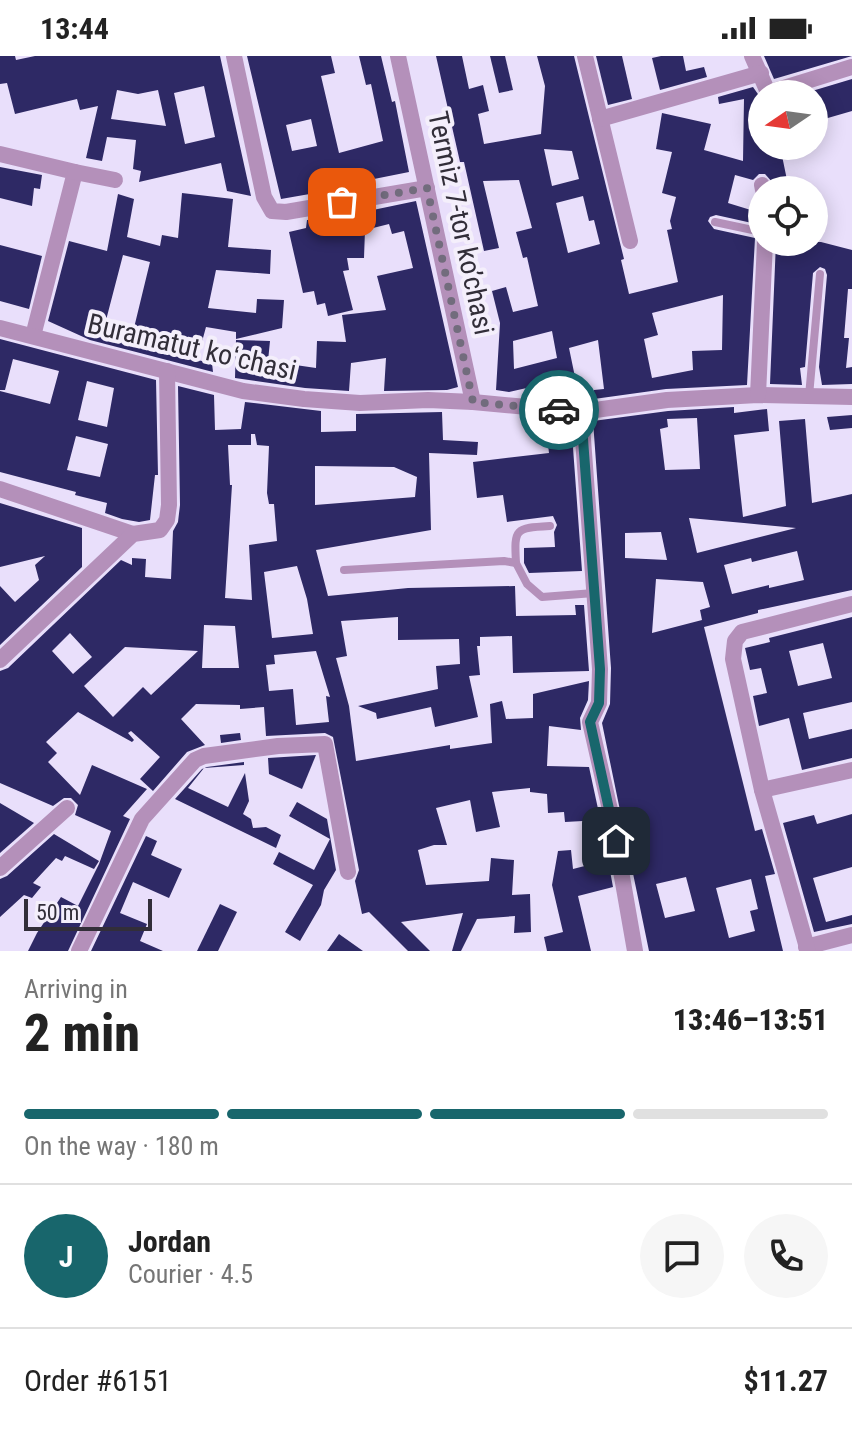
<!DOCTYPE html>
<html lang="en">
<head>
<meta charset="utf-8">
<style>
	body { margin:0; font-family:"Roboto Condensed",sans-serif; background:#f6f6f6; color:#222; height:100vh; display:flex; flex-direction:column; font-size:30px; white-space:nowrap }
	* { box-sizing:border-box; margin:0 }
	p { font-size:26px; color:#767676 }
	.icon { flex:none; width:44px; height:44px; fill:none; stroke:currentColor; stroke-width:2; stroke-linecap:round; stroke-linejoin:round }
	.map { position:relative; height:895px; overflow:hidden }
	.panel { display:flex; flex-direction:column; background:#fff; flex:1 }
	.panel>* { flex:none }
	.needle { width:52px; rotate:257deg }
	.tools { position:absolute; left:748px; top:24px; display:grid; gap:16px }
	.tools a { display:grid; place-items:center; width:80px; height:80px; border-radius:50%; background:#fff; box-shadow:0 4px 20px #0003; font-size:40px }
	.scale { position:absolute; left:24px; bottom:20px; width:128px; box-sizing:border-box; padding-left:8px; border:4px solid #322e39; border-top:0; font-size:22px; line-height:28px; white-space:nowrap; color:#322e39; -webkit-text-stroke:6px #f4effb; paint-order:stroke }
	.pin { position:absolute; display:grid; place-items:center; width:68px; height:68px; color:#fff; margin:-34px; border-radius:16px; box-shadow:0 4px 12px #0006 }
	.courier { position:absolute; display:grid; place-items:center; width:80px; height:80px; margin:-40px; border:6px solid #18666c; border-radius:50%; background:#fff; color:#222; box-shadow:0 2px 10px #0007 }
	.head em { font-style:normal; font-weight:800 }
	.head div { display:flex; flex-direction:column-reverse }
	.head { display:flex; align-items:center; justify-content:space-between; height:136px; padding:0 24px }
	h1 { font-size:52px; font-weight:800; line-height:60px }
	.bar { display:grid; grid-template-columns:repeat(4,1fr); gap:12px 8px; align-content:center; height:96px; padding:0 24px }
	.bar i { height:10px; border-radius:6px; background:#e0e0e0 }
	.bar .current { background:#18666c }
	.bar p { grid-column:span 4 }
	.line { display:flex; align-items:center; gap:20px; padding:0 24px; border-top:2px solid #e0e0e0 }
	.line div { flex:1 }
	.round { display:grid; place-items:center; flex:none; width:84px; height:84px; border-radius:42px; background:#f6f6f6 }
	.status { display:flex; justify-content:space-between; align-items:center; height:56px; padding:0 40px; background:#fff; direction:ltr }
	.status svg { height:22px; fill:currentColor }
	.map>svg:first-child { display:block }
	.building { fill:#2e2965; fill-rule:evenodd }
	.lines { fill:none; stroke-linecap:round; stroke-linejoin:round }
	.lane { stroke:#b490ba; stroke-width:8 }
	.street { stroke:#b490ba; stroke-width:16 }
	.done { stroke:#726c7d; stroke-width:8; stroke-dasharray:0 14.4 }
	.route { stroke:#18666c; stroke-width:10 }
	.labels { text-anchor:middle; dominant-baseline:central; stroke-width:8; stroke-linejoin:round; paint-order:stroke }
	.street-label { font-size:28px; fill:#322e39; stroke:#f4effb }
</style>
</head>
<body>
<div class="status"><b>13:44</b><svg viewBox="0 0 49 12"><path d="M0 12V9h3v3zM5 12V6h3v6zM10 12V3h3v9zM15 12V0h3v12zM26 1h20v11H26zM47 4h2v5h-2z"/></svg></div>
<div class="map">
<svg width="852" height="895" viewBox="0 0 852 895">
	<rect width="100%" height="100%" fill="#e9dffb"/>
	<g class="building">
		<path d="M0 0H15L16 4 35 0H220L251 140 227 135 221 107 139 126 141 115 133 113 136 84 107 81 102 105 86 102 98 50 80 54 77 43 15 58 7 27 0 28ZM204 30 215 81 185 88 174 37ZM117 34 138 38 158 34 166 70 111 63Z"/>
		<path d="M247 0H331L335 17 321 20 339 97 383 85 371 28 366 29 359 0H381L392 46 395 45 409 116 344 129V132L281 143ZM311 63 317 90 292 95 286 69Z"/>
		<path d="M436 0H462L469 33 483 29 489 55 478 58 484 88 541 78 545 30 537 0H574L624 203 621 204 629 238 678 226 667 174 672 173 670 165 676 141 662 137 672 96 656 93 662 57 711 68 704 94 743 105 744 43 719 48 718 41 753 31 760 41V90H780L787 124 773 127 765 118H759L753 124 735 119 728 147 754 155 752 167 716 159 710 161 708 165 714 173 755 182 747 329 666 333 594 343V334L604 333 598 284 569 292 575 321 509 336 496 334 500 267 492 235 506 231 513 256 538 250 527 201 523 202 516 176 532 172 519 124 483 125 499 192 484 195 464 106H460ZM544 93 572 95 579 123 552 130ZM583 140 589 165 594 164 600 188 568 197 556 147ZM723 239 722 294 692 295 693 314 652 322 644 283 658 279 652 257ZM552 275 557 302 514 313 513 285Z"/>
		<path d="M490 0H505L513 34 499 37Z"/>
		<path d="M596 0H622L632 43 608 49Z"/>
		<path d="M661 0H683L686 15 704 11 707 21 660 34 652 2Z"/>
		<path d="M764 0H852L774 23Z"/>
		<path d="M852 23V55L814 66V38H802Z"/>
		<path d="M0 111 42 119 40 133 34 132 32 150 0 142Z"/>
		<path d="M182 137 233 143 228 191 271 194 270 218 216 214 208 252 256 257 257 243 284 244 282 272 236 283V276L206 271 197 304 212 307 213 316 90 284 48 265 69 185 107 195 118 138 134 143 127 181 160 190 162 179 178 182ZM123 199 150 206 133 276 105 268Z"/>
		<path d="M416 145 458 331 447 334 384 335 386 302 351 307 349 335 305 332 235 322 236 284 270 285 268 305 316 312 317 285 346 286 342 259 386 254 377 220 413 212 404 175 392 178 389 168 365 174 364 202H347L349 214 343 215 353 254 328 260 325 247 317 249 314 235 303 237 289 176 306 172 307 164 349 159Z"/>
		<path d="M776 186H821L852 194V233H848L844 282H849L846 312 852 311V328L822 329 819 311 827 219 825 213 820 211 813 217 805 311 800 312 802 329 770 328Z"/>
		<path d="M0 189 42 200 29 253 0 245Z"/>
		<path d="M0 283 156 324 158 419H155L150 464 139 466 122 463 105 457 107 447 75 439 76 436 0 416V335L50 348 59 315 13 303 5 334H0ZM87 325 114 332 107 371 78 364ZM76 380 108 388 100 421 67 414Z"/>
		<path d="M178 330 214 339 215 374 241 373 245 346 321 355V376L356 375V358L442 356 443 384 478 386 477 399 429 397 431 474 316 494 328 540 408 532 515 530 516 560 576 559 575 549H584L589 615 513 617 512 580 480 581V590H477L480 619 469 620 478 661 435 671 431 651 377 663 376 657 358 650 438 633 436 610 460 608 459 583 398 584V561L341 565 347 600 336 602 349 650 356 705 450 689V693L492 687 490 648 502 645 506 663 533 662V638L589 625 588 644 580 662 581 674 549 670 547 710 589 711 603 776 584 777 583 765 565 766 564 756 548 757 547 738 530 736V732L492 736 500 771 476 776 470 744 436 752 447 789H434L418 794 426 829 489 825 491 802 514 804 512 839 530 838 531 876 514 877 515 860 477 863 461 895H452L463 857 401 866 430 895H408L369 856 362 858 355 825 359 814 333 681 325 677 266 680 264 651 240 653V649L196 648 181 663 205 689 187 696 153 735 140 723 160 701 131 675 128 677 134 684 132 686 78 656 46 686 57 697 48 706 80 739 92 709 147 733 123 760 130 763 68 895H28L37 877 61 841 78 850 99 808 111 775 75 759 78 749 71 742H64L53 750 0 727V615L8 612 121 504 132 509V502L146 503 145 521 171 523 173 475 178 466 180 449ZM251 378H255L257 389 269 390 267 437 269 448H274L277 485 249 489 252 544 225 542 232 429H230L228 389H251ZM315 410 394 411 417 421 415 441 315 449ZM297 510 307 543 313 578 272 582 264 516ZM204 569 235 570 239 612H202ZM70 577 92 601 73 618 52 595ZM125 591 198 595 151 639 143 631 113 661 84 630ZM316 595 330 641 326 640 329 666 296 669 293 633 269 635 266 609 275 608 274 599Z"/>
		<path d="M734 351V357L767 353 769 375 734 379 743 461 786 450 779 365 805 363 812 447 852 438V534L758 554V557L704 571 755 775 762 773 775 818 765 820 783 895H649L602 667 610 648 611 612 593 365 668 355ZM697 362 700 413 665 414 660 373 668 371 667 363ZM689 462 744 467 796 472 697 497ZM661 476 667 504 625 502V477ZM797 495 804 524 769 532V529L732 538 724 509 751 502 752 506ZM656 523 703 526 710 551 700 554 702 564 652 577ZM686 821 695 855 665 862 656 828ZM751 823 758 853 750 855 755 875 729 882 716 832Z"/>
		<path d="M852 359V372L830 374 827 361Z"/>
		<path d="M572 378 582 515 529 517 524 507V492L555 491 554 476 557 469 553 460 507 466 503 439 477 442 473 406 549 397 547 380Z"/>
		<path d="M0 447 82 472V511L0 589V530L15 546 39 524 35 509 45 500 0 511Z"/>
		<path d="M852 561V646L803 657 809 683 852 673V702L802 714 789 662 759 670 753 640 767 637 761 612 750 614 745 592 770 586 769 582ZM823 587 832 622 798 630 789 595Z"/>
		<path d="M240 677 241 684 221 687 220 679Z"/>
		<path d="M316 699 302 733 269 718 268 702Z"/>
		<path d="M244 706V709L204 712 188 732 228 751 245 717 249 745 243 758 251 763 253 772 266 771 281 779 276 792 175 743 202 713 207 711Z"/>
		<path d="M297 746 327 763 336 814 324 834 321 849 300 885 285 876 313 829 273 808 279 796 314 814 330 783 289 760Z"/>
		<path d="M0 747 34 767 0 797Z"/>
		<path d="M852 758V811L813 822 826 866 852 859V868L814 876 783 767 814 759 817 768Z"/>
		<path d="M54 778 99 805 94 813 65 800 62 805 56 802 33 827 41 831 32 842 24 839 0 861V823L7 820Z"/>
		<path d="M146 780 157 785 151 799 182 813 169 842 133 826 120 857 147 868 140 885 163 895H91Z"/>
		<path d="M571 794 573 813 608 804 613 831 578 840 591 895H547L544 881 563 876 552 829 558 795Z"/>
		<path d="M220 848 237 856 218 895H197Z"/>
		<path d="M339 878 363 895H327Z"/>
	</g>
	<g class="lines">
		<g class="lane">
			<path d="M715 166 762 176"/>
			<path d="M809 340 820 218"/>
			<path d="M516 507C514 472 515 472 550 470"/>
			<path d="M344 514 504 505 516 507 527 528 542 541 594 537"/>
		</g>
		<g class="street">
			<path d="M234 0 264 141 272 155 286 156 427 132"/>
			<path d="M398 0 473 346"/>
			<path d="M585 0 630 185"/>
			<path d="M752 0 767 34 771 36 852 11"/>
			<path d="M600 63 761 17"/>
			<path d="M0 98 75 116 33 280"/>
			<path d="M75 116 115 124"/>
			<path d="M762 129 763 134"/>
			<path d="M0 272 243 335 304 343 360 347 428 344 473 346 581 356 667 344 758 339 852 341"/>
			<path d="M758 339 765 186"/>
			<path d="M581 356 600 613 599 647 590 666 611 758 635 895"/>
			<path d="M0 433 133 478"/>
			<path d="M0 604 133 478 160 474 167 464 169 449 167 315"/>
			<path d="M762 734 852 714"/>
			<path d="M0 812 67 752"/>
			<path d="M806 891 852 879"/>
			<path d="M79 895 142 763 195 704 204 700 278 690 325 688 348 816"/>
			<path d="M808 895 762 734 733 603 735 585 742 576 852 548"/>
		</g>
	</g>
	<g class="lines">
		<path class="done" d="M342 146 427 132 473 346 559 354"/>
		<path class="route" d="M559 354 581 356 600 613 599 647 590 666 616 785"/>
	</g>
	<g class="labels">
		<g class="street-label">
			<text transform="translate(461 167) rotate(78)">Termiz 7-tor koʼchasi</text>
			<text transform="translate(192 291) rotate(13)">Buramatut koʻchasi</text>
		</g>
	</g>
</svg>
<div class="tools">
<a><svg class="needle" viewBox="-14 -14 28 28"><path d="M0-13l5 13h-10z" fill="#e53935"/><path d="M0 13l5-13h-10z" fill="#767676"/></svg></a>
<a><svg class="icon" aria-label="locate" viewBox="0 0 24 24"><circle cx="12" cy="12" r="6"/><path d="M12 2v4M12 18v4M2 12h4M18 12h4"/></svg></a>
</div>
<div class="scale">50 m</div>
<div class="pin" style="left:342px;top:146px;background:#ea580c"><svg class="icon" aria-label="bag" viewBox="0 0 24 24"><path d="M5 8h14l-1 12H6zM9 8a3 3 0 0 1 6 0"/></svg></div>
<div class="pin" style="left:616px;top:785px;background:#1f2937"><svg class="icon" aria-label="home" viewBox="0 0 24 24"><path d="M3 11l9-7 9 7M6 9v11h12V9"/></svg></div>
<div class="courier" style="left:559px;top:354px"><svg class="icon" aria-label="car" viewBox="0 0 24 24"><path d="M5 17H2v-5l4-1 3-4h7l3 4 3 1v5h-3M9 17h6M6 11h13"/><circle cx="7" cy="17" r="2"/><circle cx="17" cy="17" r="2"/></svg></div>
</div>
<section class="panel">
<div class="head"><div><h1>2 min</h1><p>Arriving in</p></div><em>13:46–13:51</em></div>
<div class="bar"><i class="current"></i><i class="current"></i><i class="current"></i><i></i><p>On the way · 180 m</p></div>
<div class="line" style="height:144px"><b class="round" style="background:#18666c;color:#fff">J</b><div><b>Jordan</b><p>Courier · 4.5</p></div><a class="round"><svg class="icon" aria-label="chat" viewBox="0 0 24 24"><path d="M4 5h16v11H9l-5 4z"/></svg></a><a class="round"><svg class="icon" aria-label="phone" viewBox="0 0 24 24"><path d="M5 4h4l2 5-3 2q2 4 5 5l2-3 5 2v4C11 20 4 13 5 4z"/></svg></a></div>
<div class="line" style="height:104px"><div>Order #6151</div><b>$11.27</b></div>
</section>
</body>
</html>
